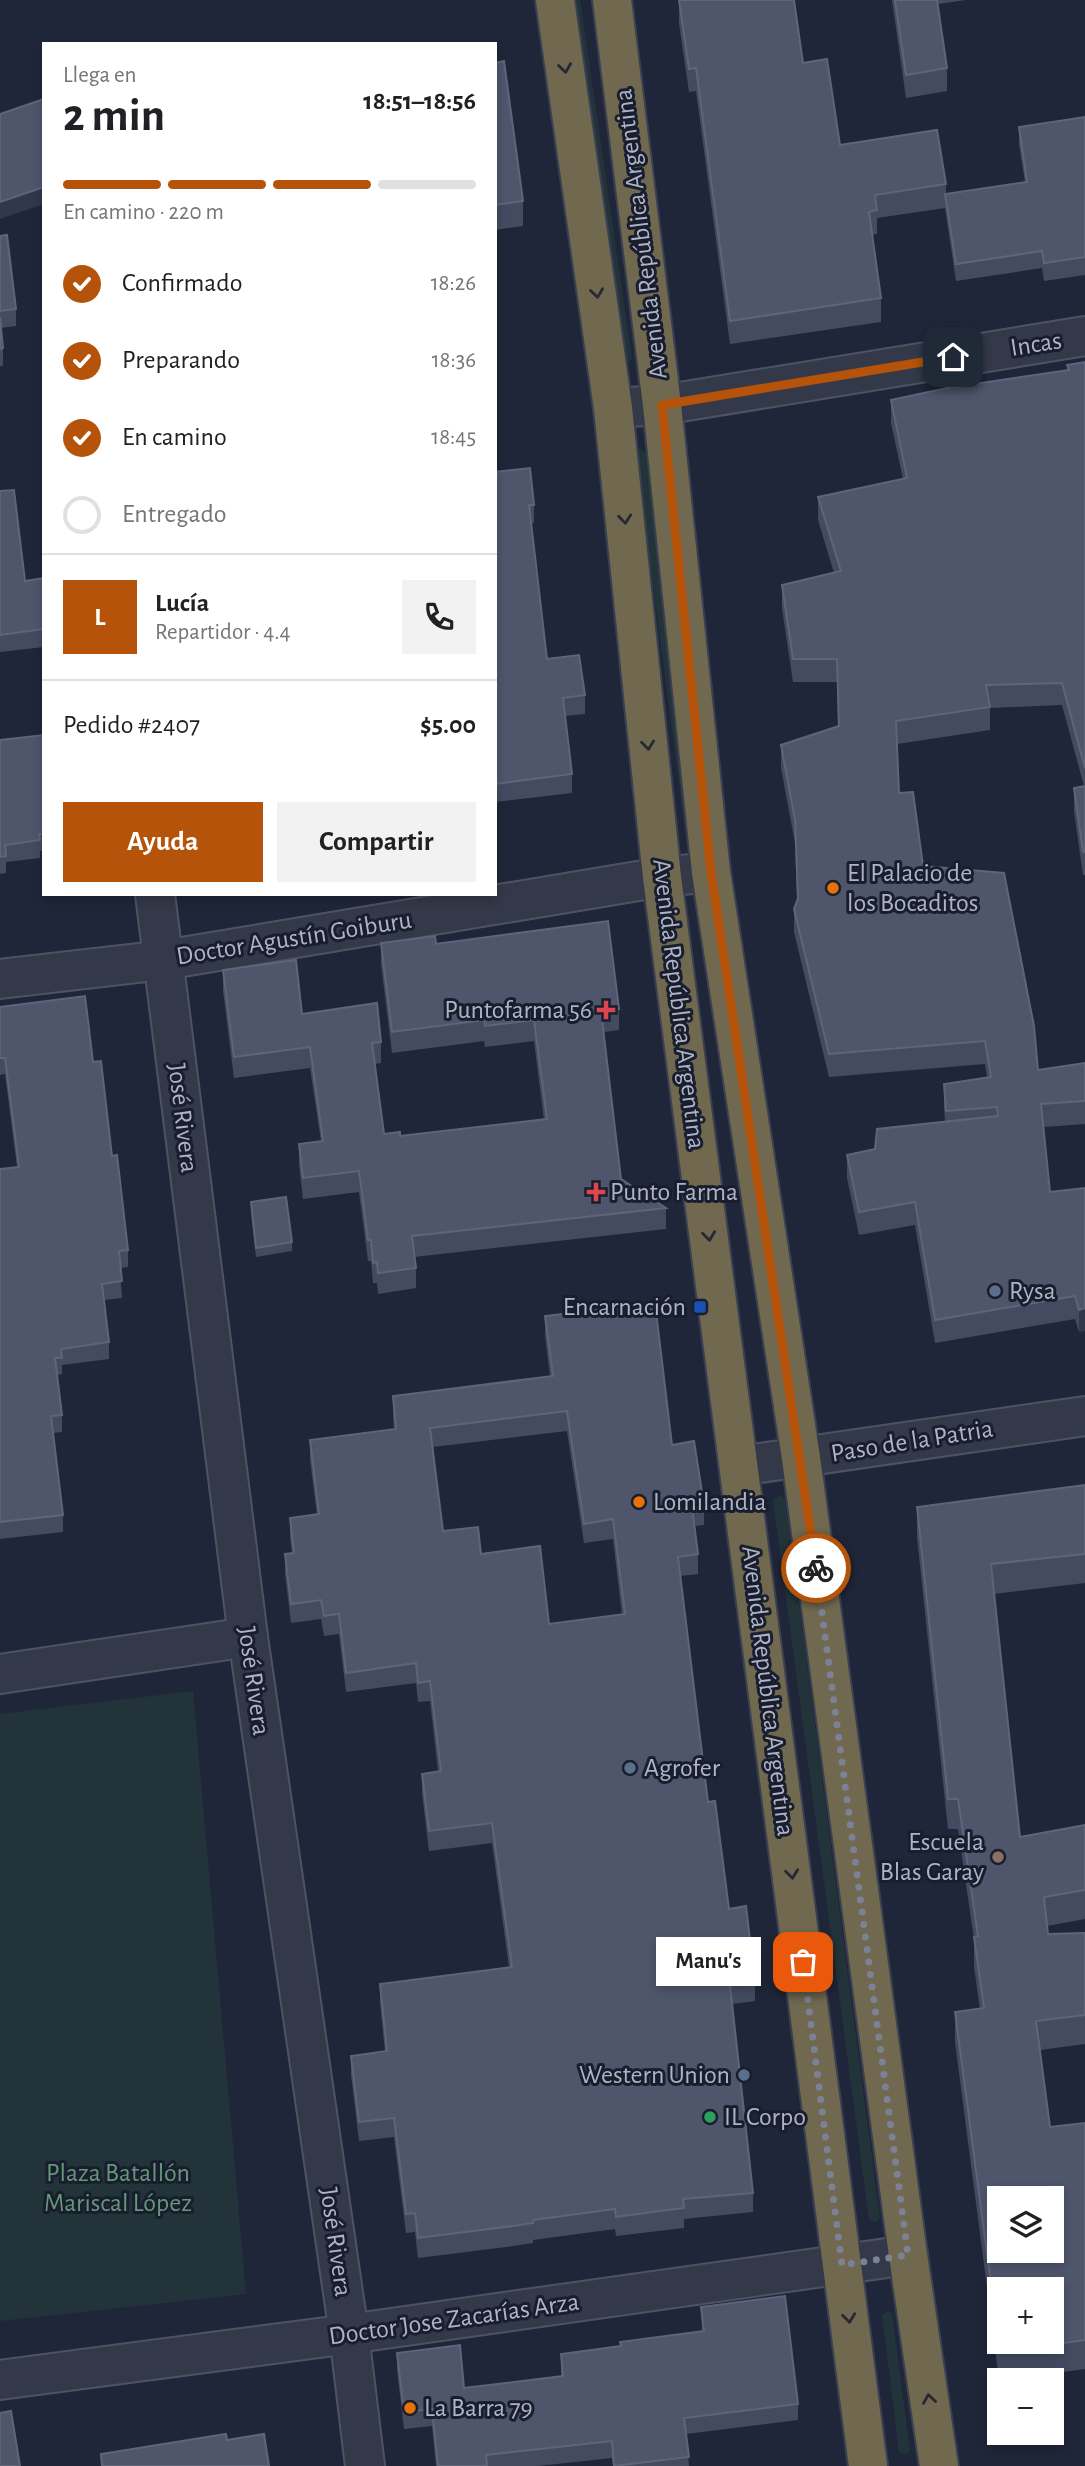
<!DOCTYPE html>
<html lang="es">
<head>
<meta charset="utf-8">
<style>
	body { margin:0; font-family:"Alegreya Sans",sans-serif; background:#f2f2f2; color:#202124; height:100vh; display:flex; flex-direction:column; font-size:26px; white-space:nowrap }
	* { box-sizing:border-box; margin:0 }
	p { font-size:23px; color:#757577 }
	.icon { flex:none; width:38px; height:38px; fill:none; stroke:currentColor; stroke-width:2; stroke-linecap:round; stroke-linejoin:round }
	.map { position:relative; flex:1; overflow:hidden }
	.drawer { position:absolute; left:42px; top:42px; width:455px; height:854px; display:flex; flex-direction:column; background:#fff; border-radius:0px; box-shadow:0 4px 10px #0003 }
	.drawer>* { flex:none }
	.fabs { position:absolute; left:987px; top:2186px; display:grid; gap:14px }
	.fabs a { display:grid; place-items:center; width:77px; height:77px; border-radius:0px; background:#fff; box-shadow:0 4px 10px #0003; font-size:35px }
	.pin { position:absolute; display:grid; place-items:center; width:60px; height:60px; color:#fff; margin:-30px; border-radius:14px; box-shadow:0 4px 10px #0006 }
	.courier { position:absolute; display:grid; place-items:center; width:70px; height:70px; margin:-35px; border:5px solid #b45309; border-radius:50%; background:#fff; color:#222; box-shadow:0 2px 9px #0007 }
	.bubble { position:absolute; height:49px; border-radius:0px; background:#fff; box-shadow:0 4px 10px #0003; font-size:23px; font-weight:700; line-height:49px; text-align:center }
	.summary em { font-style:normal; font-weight:700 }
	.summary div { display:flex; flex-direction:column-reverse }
	.summary { display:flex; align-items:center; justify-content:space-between; height:119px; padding:0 21px }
	h1 { font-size:46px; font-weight:700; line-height:52px }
	.bar { display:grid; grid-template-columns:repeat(4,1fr); gap:10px 7px; align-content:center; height:84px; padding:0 21px }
	.bar i { height:9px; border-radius:5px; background:#e0e0e0 }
	.bar .current { background:#b45309 }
	.bar p { grid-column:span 4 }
	.line { display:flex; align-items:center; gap:18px; padding:0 21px; border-top:2px solid #e0e0e0 }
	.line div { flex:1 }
	.round { display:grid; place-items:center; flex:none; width:74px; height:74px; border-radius:0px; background:#f2f2f2 }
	ol { padding:0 21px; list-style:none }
	li { display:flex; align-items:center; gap:21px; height:77px }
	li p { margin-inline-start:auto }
	li .icon { padding:7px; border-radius:50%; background:#b45309; color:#fff; stroke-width:4 }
	li:last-child { color:#757577 }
	li i { width:38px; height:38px; border:4px solid #e0e0e0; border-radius:50% }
	.cta { display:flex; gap:14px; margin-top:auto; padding:14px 21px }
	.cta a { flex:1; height:80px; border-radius:0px; background:#b45309; color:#fff; font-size:28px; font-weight:700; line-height:80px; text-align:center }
	.cta a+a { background:#f2f2f2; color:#202124 }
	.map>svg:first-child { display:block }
	.green { fill:#22333a }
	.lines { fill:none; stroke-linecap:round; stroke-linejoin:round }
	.minor-casing { stroke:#4e5364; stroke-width:42 }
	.highway-casing { stroke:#3b4051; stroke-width:42 }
	.minor { stroke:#333949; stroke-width:38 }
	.highway { stroke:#706950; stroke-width:38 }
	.wall { fill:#444b61; fill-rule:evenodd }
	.shaded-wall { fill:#31374c }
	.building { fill:#4f566c; stroke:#5e657a; stroke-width:2; fill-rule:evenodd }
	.oneway { stroke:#262933 }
	.done { stroke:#7c8295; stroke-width:7; stroke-dasharray:0 12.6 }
	.route { stroke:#b45309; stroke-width:9 }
	.food-dot { fill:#e8710a; stroke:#191e2e; stroke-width:2.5 }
	.health-dot { fill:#e0444e; stroke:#191e2e; stroke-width:2.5 }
	.service-dot { fill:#5c6f8a; stroke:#191e2e; stroke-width:2.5 }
	.transit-dot { fill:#1a4fb4; stroke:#191e2e; stroke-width:2.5 }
	.education-dot { fill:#8d6e63; stroke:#191e2e; stroke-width:2.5 }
	.leisure-dot { fill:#2e9e5b; stroke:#191e2e; stroke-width:2.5 }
	.labels { text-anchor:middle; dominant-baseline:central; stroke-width:6; stroke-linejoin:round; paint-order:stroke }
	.street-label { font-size:26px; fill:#aeb3c6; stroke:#191e2e }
	.poi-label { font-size:26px; fill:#aeb3c6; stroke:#191e2e; text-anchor:start }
	.park-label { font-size:26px; fill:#659779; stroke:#191e2e }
</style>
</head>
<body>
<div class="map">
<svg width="1085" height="2466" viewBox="0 0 1085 2466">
	<rect width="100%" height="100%" fill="#202639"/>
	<g class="green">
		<path d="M569 0H580L632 359 626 363Z"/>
		<path d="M640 449 647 453 696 828 689 832 685 829 636 454Z"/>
		<path d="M780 1495 785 1499 880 2218 876 2222 869 2219 773 1500Z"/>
		<path d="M193 1691 246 2294 0 2321V1714Z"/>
		<path d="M888 2311 892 2314 910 2450 906 2454 899 2452 882 2315Z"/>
	</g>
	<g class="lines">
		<g class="minor-casing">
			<g id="minor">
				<path d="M613 408 662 405 1085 336"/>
				<path d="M155 894 248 1637 349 2334 365 2466"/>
				<path d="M0 979 164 960 662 877 711 872"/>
				<path d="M739 1466 1085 1416"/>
				<path d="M0 1674 248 1637"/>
				<path d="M0 2380 349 2334 908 2255"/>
			</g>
		</g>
		<g class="highway-casing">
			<g id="highway">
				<path d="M555 0 613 408 662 877 868 2466"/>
				<path d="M612 0 662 405 711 872 801 1458 908 2255 939 2466"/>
			</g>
		</g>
		<use href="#minor" class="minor"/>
		<use href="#highway" class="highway"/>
	</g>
	<g class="wall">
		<path d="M679 0 803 63 840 145 946 184V194L1025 182 1019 145V127L1085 117V275L1044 281 1042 268 956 281 945 208 877 218V234L872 235 881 298V322L730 344 696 91 689 92 679 23Z"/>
		<path d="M892 0H966L938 4 947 68V91L906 98Z"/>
		<path d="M495 63 523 201V226L495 230Z"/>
		<path d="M0 236 16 309V326L1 328 3 348V366H0Z"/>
		<path d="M1085 362V875H1083L1074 811V788L1084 786 1062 705 990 708V730L897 744 899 793 923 866 1038 1070 1085 1063V1124L1044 1127 1050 1192 1085 1188V1331L1079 1332 1075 1319 935 1343 915 1225 859 1235 847 1178V1155L875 1149 945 1121 944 1107V1084L987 1077 985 1064 829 1077 794 932V909L797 900 795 843 781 768V745L838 727 837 682H793L782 608V585L834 573 818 520V497L903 479 891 423V400L1067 370V365Z"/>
		<path d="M495 472 534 505V523L531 524 547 659 585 695V714L565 716 572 774V793L495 802Z"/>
		<path d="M0 491 25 581 44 578V647L0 652Z"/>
		<path d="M44 735V851H40V858L6 862V873L0 874V740Z"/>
		<path d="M381 943 436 944 619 1009V1030L604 1032 621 1179 666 1208V1229L414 1257 416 1268V1288L378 1294 377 1283H373L371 1261H368L359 1192 303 1199 299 1165V1144L321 1141 310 1068 234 1078 223 991V970L302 1014 381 1042V1063L375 1064 384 1134 400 1136 544 1120 534 1041 485 1047 484 1041 392 1053 381 964Z"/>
		<path d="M0 1007 93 1062 112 1156 128 1250V1267L120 1268 122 1298 104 1300 109 1342V1359L62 1365V1374L57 1375 62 1415V1432L53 1433 63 1515V1532L0 1539V1169L17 1167 5 1074 0 1075Z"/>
		<path d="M251 1202 292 1242V1251L256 1257 251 1211Z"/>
		<path d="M545 1316 672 1445 704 1505V1525L695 1526 698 1554V1574L680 1576 708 1802 729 1909 755 1982V2001L732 2004 753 2193V2212L684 2219V2228L616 2236 615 2229 533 2240V2243L513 2246 418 2258 415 2232 406 2233 394 2137 359 2141 351 2075V2056L385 2052 380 2003V1984L509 1967 492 1843 429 1851 422 1793V1774L438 1771 430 1701 418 1702 416 1683 346 1692 339 1634 324 1636 321 1619 291 1623 285 1574V1554L292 1553 290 1538V1518L317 1515 310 1460V1440L394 1429 393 1416V1396L550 1376 545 1336ZM567 1431 584 1543 613 1539 622 1615 549 1624 481 1554 443 1531 433 1447Z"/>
		<path d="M1085 1485V1583L994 1594 1020 1837 1085 1825V1919L1047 1926 1048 1934 1085 1933V2044L1040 2050 1050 2127 1085 2123V2369L1007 2380H999L955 2042V2012L980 2009 974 1967V1939L958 1829H948L917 1537V1507Z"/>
		<path d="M701 2307 798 2404V2420L686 2434 689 2466H613L612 2458 538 2466H436L432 2426 404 2429 397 2370V2353L464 2388 561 2376V2354L620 2347V2342L702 2331Z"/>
	</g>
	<g class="shaded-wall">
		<path d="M44 187V204L0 219V202Z"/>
		<path d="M1085 1308V1331L1079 1332V1310Z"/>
	</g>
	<g class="building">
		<path d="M679 0H794L803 63 827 59 840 145 937 130 946 184 875 195 877 210 869 212 881 298 730 321 696 68 689 69Z"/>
		<path d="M895 0H937L947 68 906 75Z"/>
		<path d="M504 61 523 201 495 205V63Z"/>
		<path d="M44 99V187L0 202V114Z"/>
		<path d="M1085 117V257L1044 263 1042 251 956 264 945 194 1027 182 1019 127Z"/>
		<path d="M7 235 16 309 0 311V236Z"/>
		<path d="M0 317 3 348 0 349Z"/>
		<path d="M1085 362V768L1062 683 986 685 990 707 896 721 899 793 913 792 923 866 1004 873 1034 1026 1038 1070 1085 1063V1101L1041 1104 1050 1192 1085 1188V1308L1079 1310 1075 1296 935 1320 915 1202 859 1212 847 1155 875 1149 877 1129 998 1116 997 1107 946 1111 944 1084 991 1077 985 1041 829 1054 794 909 798 898 795 820 781 745 839 726 837 659H793L782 585 841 571 818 497 907 478 891 400 947 388 1069 370 1067 365Z"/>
		<path d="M530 468 534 505H529L547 659 579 655 585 695 563 698 572 774 495 784V472Z"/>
		<path d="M14 490 25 581 44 578V629L0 635V491Z"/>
		<path d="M44 735V834H39L40 840 5 845 6 856 0 857V740Z"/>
		<path d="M1085 786V852H1083L1074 788Z"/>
		<path d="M608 921 619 1009 601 1011 621 1179 666 1208 412 1236 416 1268 378 1273 377 1262 373 1263 371 1240H368L359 1171 303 1178 299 1144 323 1141 310 1047 234 1057 223 970 296 960 302 1014 377 1003 381 1042 372 1043 384 1134 400 1132V1136L547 1119 534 1020 485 1026 484 1020 392 1032 381 943 435 936 436 944Z"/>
		<path d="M85 996 93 1062 101 1061 112 1156 117 1155 128 1250 119 1251 122 1281 102 1284 109 1342 61 1349 62 1358H55L62 1415 51 1416 63 1515 0 1522V1169L19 1167 5 1058H0V1007Z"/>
		<path d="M286 1197 292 1242 256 1248 251 1202Z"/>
		<path d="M655 1303 672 1445 694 1441 704 1505 692 1507 698 1554 678 1557 708 1802 715 1801 729 1909 746 1906 755 1982 730 1985 753 2193 683 2199 684 2208 616 2217 615 2209 533 2220V2223L513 2226 418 2238 415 2213 406 2214 394 2118 359 2122 351 2056 387 2051 380 1984 512 1967 492 1823 429 1831 422 1774 441 1771 430 1681 418 1683 416 1663 346 1673 339 1614 324 1616 321 1600 291 1604 285 1554 294 1553 290 1518 319 1514 310 1440 396 1429 393 1396 553 1376 545 1316ZM567 1411 584 1524 613 1519 625 1614 549 1624 540 1546 481 1554 478 1527 443 1531 430 1428Z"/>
		<path d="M1085 1485V1554L991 1564 1020 1837 1085 1825V1890L1044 1897 1048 1934 1085 1933V2015L1036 2021 1050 2127 1085 2123V2340L1000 2352 955 2012 984 2008 974 1937 978 1936 958 1799H948L917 1507ZM999 2198H1052V2250H999ZM999 2289H1052V2342H999Z"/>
		<path d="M785 2296 798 2404 684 2418 689 2457 614 2466 612 2441 486 2455 487 2466H438L432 2409 404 2412 397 2353 460 2345 464 2388 563 2376 561 2354 621 2346 620 2342 704 2331 701 2307Z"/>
		<path d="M11 2411 20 2466H0V2413Z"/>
		<path d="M226 2434 227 2440 264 2434 269 2466H102L101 2454Z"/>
	</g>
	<defs><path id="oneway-chevron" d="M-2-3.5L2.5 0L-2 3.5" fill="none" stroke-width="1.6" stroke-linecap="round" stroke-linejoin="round" transform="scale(1.75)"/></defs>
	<g class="oneway">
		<use href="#oneway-chevron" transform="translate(565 68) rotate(82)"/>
		<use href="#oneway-chevron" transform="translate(597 293) rotate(82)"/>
		<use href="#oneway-chevron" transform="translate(625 519) rotate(84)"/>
		<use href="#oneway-chevron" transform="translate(648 745) rotate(84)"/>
		<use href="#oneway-chevron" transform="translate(709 1236) rotate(83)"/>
		<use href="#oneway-chevron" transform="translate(792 1874) rotate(83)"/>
		<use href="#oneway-chevron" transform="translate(849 2318) rotate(83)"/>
		<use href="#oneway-chevron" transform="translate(929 2399) rotate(-99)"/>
	</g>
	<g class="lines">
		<path class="done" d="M803 1962 842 2265 908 2255 816 1568"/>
		<path class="route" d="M816 1568 711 872 662 405 953 357"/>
	</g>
	<g class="food-dot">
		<circle cx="833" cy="888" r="7"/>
		<circle cx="639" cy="1502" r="7"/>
		<circle cx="410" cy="2408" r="7"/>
	</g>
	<g class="health-dot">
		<path d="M602.5 999.5h7v7h7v7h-7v7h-7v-7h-7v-7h7z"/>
		<path d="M592.5 1181.5h7v7h7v7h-7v7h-7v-7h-7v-7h7z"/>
	</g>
	<g class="service-dot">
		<circle cx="995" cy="1291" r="7"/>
		<circle cx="630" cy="1768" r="7"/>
		<circle cx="744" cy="2075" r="7"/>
	</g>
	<rect class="transit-dot" x="693" y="1300" width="14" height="14" rx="3.5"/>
	<circle class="education-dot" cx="998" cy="1857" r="7"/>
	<circle class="leisure-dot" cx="710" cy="2117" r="7"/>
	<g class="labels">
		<g class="street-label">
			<text transform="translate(641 234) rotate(-97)">Avenida República Argentina</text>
			<text transform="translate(1036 344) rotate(-9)">Incas</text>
			<text transform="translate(294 938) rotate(-9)">Doctor Agustín Goiburu</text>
			<text transform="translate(679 1004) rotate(83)">Avenida República Argentina</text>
			<text transform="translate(183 1118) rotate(83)">José Rivera</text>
			<text transform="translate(912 1441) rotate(-9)">Paso de la Patria</text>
			<text transform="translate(254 1681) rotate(82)">José Rivera</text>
			<text transform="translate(768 1691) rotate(83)">Avenida República Argentina</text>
			<text transform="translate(336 2242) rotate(82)">José Rivera</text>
			<text transform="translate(454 2319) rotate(-8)">Doctor Jose Zacarías Arza</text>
		</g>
		<g class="poi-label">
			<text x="847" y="873">El Palacio de<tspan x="847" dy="30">los Bocaditos</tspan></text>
			<text x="592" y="1010" text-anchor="end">Puntofarma 56</text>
			<text x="610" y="1192">Punto Farma</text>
			<text x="1009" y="1291">Rysa</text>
			<text x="686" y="1307" text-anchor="end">Encarnación</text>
			<text x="653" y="1502">Lomilandia</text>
			<text x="644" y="1768">Agrofer</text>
			<text x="984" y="1842" text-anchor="end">Escuela<tspan x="984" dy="30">Blas Garay</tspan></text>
			<text x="730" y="2075" text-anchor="end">Western Union</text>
			<text x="724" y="2117">IL Corpo</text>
			<text x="424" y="2408">La Barra 79</text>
		</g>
		<g class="park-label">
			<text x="118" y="2173">Plaza Batallón<tspan x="118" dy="30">Mariscal López</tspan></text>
		</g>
	</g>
</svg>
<div class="fabs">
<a><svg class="icon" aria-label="layers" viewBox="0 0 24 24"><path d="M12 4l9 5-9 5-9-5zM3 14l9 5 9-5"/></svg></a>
<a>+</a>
<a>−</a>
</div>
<div class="pin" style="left:803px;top:1962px;background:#ea580c"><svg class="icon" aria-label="bag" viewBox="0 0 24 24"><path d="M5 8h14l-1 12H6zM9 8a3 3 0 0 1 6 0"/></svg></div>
<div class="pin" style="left:953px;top:357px;background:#1f2937"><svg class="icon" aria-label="home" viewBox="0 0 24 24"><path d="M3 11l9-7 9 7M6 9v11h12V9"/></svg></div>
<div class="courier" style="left:816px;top:1568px"><svg class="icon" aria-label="bike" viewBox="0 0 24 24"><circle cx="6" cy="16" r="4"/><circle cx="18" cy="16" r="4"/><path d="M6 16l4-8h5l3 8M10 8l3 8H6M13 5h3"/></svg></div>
<div class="bubble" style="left:656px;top:1937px;width:105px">Manu's</div>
<section class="drawer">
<div class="summary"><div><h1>2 min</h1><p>Llega en</p></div><em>18:51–18:56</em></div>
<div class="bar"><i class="current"></i><i class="current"></i><i class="current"></i><i></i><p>En camino · 220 m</p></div>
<ol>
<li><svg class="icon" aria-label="check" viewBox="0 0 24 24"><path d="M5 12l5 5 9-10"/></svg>Confirmado<p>18:26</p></li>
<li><svg class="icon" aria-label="check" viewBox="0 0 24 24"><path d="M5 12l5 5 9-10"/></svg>Preparando<p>18:36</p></li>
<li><svg class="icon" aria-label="check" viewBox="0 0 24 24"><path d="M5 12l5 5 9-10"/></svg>En camino<p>18:45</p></li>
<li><i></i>Entregado</li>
</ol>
<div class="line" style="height:126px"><b class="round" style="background:#b45309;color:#fff">L</b><div><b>Lucía</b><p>Repartidor · 4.4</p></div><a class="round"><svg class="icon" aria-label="phone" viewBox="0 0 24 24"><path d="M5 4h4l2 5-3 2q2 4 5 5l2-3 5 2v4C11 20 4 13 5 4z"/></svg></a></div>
<div class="line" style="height:91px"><div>Pedido #2407</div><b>$5.00</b></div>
<div class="cta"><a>Ayuda</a><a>Compartir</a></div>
</section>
</div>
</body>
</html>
